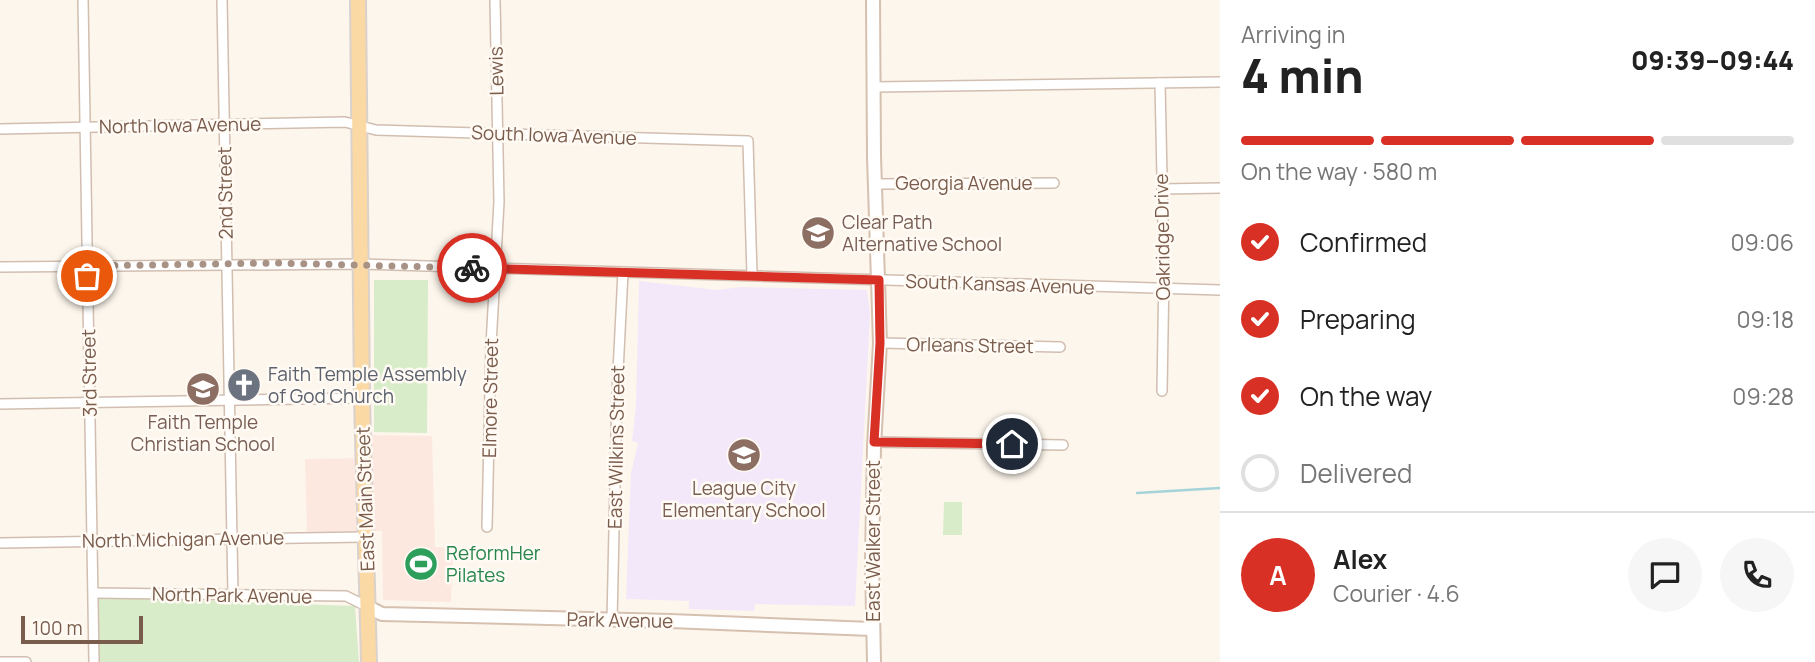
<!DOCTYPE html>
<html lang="en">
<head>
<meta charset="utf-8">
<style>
	body { margin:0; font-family:Manrope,sans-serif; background:#f6f6f6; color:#222; height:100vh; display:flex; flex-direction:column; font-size:26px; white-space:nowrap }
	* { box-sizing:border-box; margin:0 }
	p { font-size:23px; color:#767676 }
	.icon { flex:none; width:38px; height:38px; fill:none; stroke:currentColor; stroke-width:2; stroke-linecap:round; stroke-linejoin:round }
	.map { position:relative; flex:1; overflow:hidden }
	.side { display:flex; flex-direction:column; background:#fff; width:595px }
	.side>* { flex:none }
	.scale { position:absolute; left:21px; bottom:18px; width:122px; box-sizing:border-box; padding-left:7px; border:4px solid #7a5c4d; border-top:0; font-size:19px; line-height:24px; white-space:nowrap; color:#7a5c4d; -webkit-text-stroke:5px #fffaf3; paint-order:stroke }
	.pin { position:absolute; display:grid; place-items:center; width:60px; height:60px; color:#fff; margin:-30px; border:4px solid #fff; border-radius:50%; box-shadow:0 2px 7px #0007 }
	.courier { position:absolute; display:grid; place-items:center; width:70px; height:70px; margin:-35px; border:5px solid #d93025; border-radius:50%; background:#fff; color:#222; box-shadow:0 2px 9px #0007 }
	.summary em { font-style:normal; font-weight:800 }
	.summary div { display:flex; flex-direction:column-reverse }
	.summary { display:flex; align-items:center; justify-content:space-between; height:119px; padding:0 21px }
	h1 { font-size:46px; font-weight:800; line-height:52px }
	.bar { display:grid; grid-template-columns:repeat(4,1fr); gap:10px 7px; align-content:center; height:84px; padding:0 21px }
	.bar i { height:9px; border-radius:5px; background:#e0e0e0 }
	.bar .on { background:#d93025 }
	.bar p { grid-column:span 4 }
	.line { display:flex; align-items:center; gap:18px; padding:0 21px; border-top:2px solid #e0e0e0 }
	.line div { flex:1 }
	.round { display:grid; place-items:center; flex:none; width:74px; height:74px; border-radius:37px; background:#f6f6f6 }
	ol { padding:0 21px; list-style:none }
	li { display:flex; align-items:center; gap:21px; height:77px }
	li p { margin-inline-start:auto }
	li .icon { padding:7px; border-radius:50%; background:#d93025; color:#fff; stroke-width:4 }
	li:last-child { color:#767676 }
	li i { width:38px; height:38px; border:4px solid #e0e0e0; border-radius:50% }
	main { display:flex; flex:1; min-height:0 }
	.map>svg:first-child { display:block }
	.commercial { fill:#fde8e0 }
	.education { fill:#f3e8fa }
	.green { fill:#d8ecc9 }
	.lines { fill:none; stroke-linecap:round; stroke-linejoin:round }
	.stream { stroke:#a5d3da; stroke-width:2.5 }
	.street-casing { stroke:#d1beb0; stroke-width:12 }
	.secondary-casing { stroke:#d6c0b0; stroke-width:16 }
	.primary-casing { stroke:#dad1cd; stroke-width:18 }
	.street { stroke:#fff; stroke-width:9 }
	.secondary { stroke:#fff; stroke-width:12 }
	.primary { stroke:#fbd9a5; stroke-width:14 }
	.done { stroke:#a89285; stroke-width:7; stroke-dasharray:0 12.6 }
	.route { stroke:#d93025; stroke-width:9 }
	.labels { text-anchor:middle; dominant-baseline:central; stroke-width:5; stroke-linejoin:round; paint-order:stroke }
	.street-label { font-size:19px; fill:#7a5c4d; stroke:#fffaf3 }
	.education-label { font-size:19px; fill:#785e54; stroke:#fffaf3 }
	.worship-label { font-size:19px; fill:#5b616d; stroke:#fffaf3; text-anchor:start }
	.leisure-label { font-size:19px; fill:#27864d; stroke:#fffaf3; text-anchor:start }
</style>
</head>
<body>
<main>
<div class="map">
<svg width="1220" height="662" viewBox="0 0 1220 662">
	<rect width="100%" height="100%" fill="#fdf6ec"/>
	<path class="commercial" d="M372 435 432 436 435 547 453 548 451 602 383 600 382 531 307 532 305 459 373 458Z"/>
	<path class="education" d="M639 281 717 290 741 287 867 290 870 313 855 606 755 604 754 611 689 609V601L626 599 631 473 638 443 632 441 636 406Z"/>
	<g class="green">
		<path d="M374 280H428L427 433 374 432Z"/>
		<path d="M944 502H962V535H943Z"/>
		<path d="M98 597 355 606 359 662H98Z"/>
	</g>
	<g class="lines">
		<path class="stream" d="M1137 493 1220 488"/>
		<g class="street-casing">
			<g id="street">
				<path d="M83 0 94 662"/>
				<path d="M222 0 233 595"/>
				<path d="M1160 83 1164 272 1162 391"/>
				<path d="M874 87 1220 82"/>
				<path d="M0 129 345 122 376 130 748 141 752 275"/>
				<path d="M875 184 1054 183"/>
				<path d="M1162 189 1220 188"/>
				<path d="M0 267 361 264 1220 290"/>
				<path d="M880 343 1060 347"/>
				<path d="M0 404 362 398"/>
				<path d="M874 442 1063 445"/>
				<path d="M487 527 491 345 499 202 495 0"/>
				<path d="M0 543 365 537"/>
				<path d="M94 593 346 596 368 607"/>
				<path d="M612 621 617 392 623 272"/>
				<path d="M0 662H26"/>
			</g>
		</g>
		<g class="secondary-casing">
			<g id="secondary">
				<path d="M873 0 874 156 880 343 874 446 872 562 874 662"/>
				<path d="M368 607 382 614 670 621 872 629"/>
			</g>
		</g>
		<g class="primary-casing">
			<path id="primary" d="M358 0 362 398 369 662"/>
		</g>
		<use href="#street" class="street"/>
		<use href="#secondary" class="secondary"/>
		<use href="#primary" class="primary"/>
	</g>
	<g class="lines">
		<path class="done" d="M87 276V266L276 263 472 268"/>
		<path class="route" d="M472 268 879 280 880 343 874 442 1012 444"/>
	</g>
	<defs>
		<g id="school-disc" transform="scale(1.75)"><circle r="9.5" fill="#8d6e63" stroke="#fffaf3"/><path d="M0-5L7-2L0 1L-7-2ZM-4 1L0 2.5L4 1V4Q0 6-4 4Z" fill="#fff"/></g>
		<g id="church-disc" transform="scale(1.75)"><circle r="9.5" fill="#6b7280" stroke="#fffaf3"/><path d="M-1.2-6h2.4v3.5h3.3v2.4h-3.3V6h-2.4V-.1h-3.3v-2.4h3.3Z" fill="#fff"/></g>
		<g id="stadium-disc" transform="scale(1.75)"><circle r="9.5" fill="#2e9e5b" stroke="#fffaf3"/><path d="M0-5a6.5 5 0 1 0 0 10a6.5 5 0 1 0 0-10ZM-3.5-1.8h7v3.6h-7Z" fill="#fff"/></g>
	</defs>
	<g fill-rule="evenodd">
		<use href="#school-disc" x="818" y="233"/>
		<use href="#church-disc" x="244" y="385"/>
		<use href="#school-disc" x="203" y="389"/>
		<use href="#school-disc" x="744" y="455"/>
		<use href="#stadium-disc" x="421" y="564"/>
	</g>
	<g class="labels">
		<g class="street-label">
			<text transform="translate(496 71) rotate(-91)">Lewis</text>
			<text transform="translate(180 125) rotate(-1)">North Iowa Avenue</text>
			<text transform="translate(554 135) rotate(2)">South Iowa Avenue</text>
			<text x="964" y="183">Georgia Avenue</text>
			<text transform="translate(225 193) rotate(-91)">2nd Street</text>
			<text transform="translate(1162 237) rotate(-91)">Oakridge Drive</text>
			<text transform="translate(1000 284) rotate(2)">South Kansas Avenue</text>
			<text transform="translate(970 345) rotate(1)">Orleans Street</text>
			<text transform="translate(89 373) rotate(-91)">3rd Street</text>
			<text transform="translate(490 398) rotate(-89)">Elmore Street</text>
			<text transform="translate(616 447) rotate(-89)">East Wilkins Street</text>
			<text transform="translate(365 499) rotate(-92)">East Main Street</text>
			<text transform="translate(183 539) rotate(-1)">North Michigan Avenue</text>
			<text transform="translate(873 541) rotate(-90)">East Walker Street</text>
			<text transform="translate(232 595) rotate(1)">North Park Avenue</text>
			<text transform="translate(620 620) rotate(1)">Park Avenue</text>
		</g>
		<g class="education-label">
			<text x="842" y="222" text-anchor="start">Clear Path<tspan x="842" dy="22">Alternative School</tspan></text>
			<text x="203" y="422">Faith Temple<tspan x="203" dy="22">Christian School</tspan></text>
			<text x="744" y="488">League City<tspan x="744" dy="22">Elementary School</tspan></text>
		</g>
		<g class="worship-label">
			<text x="268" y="374">Faith Temple Assembly<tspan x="268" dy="22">of God Church</tspan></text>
		</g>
		<g class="leisure-label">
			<text x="446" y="553">ReformHer<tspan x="446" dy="22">Pilates</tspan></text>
		</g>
	</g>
</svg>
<div class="scale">100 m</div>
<div class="pin" style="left:87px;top:276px;background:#ea580c"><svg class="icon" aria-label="bag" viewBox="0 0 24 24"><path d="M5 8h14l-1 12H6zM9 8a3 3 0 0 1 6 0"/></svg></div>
<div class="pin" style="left:1012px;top:444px;background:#1f2937"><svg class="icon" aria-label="home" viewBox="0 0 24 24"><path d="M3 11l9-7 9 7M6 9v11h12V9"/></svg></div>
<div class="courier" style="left:472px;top:268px"><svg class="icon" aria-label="bike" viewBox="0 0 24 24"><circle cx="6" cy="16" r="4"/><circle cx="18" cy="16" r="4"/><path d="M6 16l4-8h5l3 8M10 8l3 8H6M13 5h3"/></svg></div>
</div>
<section class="side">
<div class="summary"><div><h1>4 min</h1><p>Arriving in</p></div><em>09:39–09:44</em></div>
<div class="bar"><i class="on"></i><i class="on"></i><i class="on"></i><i></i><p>On the way · 580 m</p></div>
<ol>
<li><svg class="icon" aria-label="check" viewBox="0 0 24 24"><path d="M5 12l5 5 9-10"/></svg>Confirmed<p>09:06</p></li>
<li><svg class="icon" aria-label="check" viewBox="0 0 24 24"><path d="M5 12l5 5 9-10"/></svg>Preparing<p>09:18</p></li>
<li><svg class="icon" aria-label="check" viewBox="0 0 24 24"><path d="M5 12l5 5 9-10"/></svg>On the way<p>09:28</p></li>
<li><i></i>Delivered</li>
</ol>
<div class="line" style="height:126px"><b class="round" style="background:#d93025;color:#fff">A</b><div><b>Alex</b><p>Courier · 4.6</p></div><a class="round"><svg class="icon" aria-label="chat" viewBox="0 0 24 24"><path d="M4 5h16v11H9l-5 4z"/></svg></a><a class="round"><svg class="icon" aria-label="phone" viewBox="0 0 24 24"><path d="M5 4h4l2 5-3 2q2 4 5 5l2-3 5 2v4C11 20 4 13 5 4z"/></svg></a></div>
</section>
</main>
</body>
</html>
